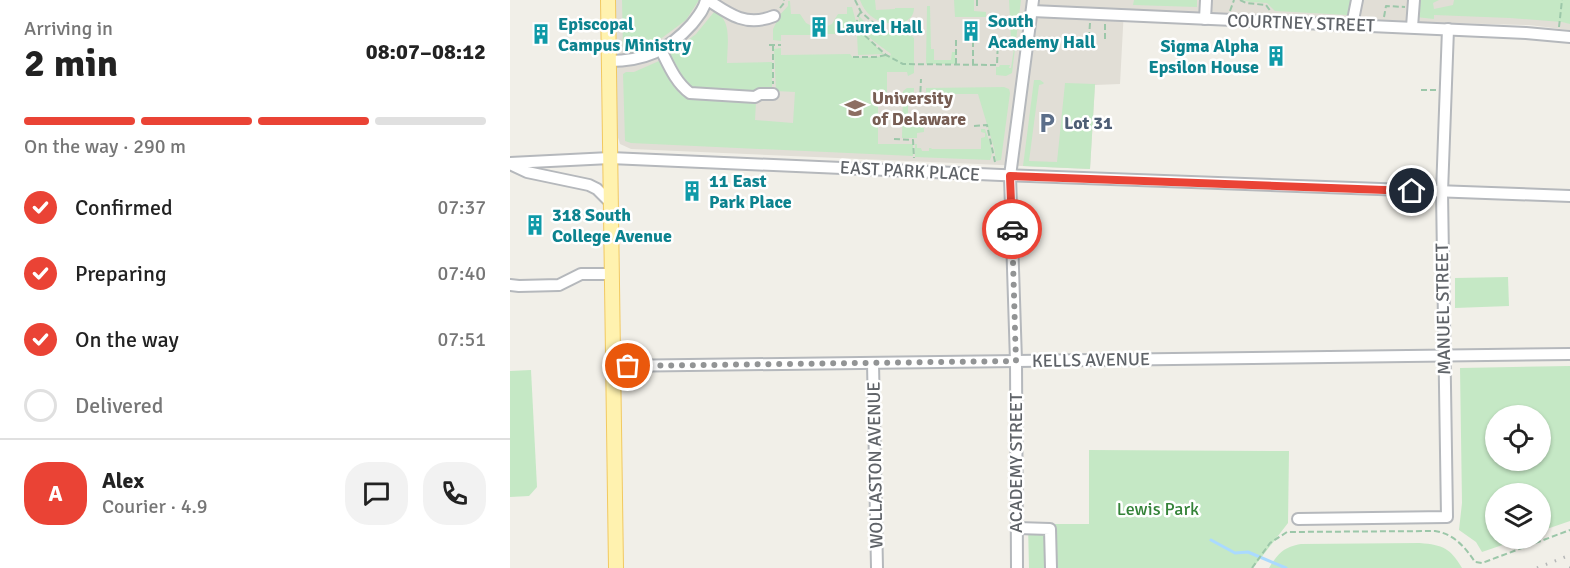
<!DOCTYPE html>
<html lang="en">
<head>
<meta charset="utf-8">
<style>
	body { margin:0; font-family:Signika,sans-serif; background:#f2f2f2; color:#222; height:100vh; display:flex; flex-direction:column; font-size:22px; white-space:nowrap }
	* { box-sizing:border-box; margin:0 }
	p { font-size:20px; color:#767676 }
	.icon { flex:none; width:33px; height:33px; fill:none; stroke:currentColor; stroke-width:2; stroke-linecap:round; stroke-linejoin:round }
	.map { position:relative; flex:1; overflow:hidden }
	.details { display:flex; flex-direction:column; background:#fff; width:510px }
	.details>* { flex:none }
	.tools { position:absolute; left:975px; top:405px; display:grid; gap:12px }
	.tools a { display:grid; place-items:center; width:66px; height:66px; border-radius:50%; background:#fff; box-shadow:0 2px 4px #0004; font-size:30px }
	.pin { position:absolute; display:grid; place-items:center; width:51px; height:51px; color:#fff; margin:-26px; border:3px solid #fff; border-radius:50%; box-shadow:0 2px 6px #0007 }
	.courier { position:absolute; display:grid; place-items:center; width:60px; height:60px; margin:-30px; border:4px solid #ea4335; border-radius:50%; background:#fff; color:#222; box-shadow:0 2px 8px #0007 }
	.headline em { font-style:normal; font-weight:700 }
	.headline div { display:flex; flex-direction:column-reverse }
	.headline { display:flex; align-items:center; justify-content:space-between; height:102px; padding:0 24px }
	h1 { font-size:39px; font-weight:700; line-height:45px }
	.bar { display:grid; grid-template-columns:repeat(4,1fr); gap:9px 6px; align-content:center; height:72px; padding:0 24px }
	.bar i { height:8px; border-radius:4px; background:#e0e0e0 }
	.bar .on { background:#ea4335 }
	.bar p { grid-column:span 4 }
	.line { display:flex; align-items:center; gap:15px; padding:0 24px; border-top:2px solid #e0e0e0 }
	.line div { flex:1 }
	.round { display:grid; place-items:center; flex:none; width:63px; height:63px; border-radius:24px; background:#f2f2f2 }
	ol { padding:0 24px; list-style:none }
	li { display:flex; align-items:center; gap:18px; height:66px }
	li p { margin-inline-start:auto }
	li .icon { padding:6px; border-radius:50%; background:#ea4335; color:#fff; stroke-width:4 }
	li:last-child { color:#767676 }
	li i { width:33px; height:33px; border:3px solid #e0e0e0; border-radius:50% }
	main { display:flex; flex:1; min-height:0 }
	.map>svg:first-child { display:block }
	.education { fill:#e1ded6 }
	.green { fill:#c5e8c5; fill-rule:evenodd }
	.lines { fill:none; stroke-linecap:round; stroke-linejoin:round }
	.stream { stroke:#aadaff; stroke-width:3 }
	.minor-casing { stroke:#b5b8bc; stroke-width:14 }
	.major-casing { stroke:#f2c960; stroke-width:16 }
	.path { stroke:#9cc7a9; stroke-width:2; stroke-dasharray:6 3; stroke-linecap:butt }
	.minor { stroke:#fff; stroke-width:10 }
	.major { stroke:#fff2af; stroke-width:14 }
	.rail { stroke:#b6b7b8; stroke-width:3; stroke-dasharray:1.5 8; stroke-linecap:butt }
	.done { stroke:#929495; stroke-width:6; stroke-dasharray:0 10.8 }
	.route { stroke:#ea4335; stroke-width:8 }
	.labels { text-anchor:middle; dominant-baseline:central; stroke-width:5; stroke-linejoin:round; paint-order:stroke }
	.culture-label { font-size:18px; font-weight:bold; fill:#0d838f; stroke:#fff; text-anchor:start }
	.street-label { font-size:18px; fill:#5f6368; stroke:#fff }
	.education-label { font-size:18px; font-weight:bold; fill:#785e54; stroke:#fff; text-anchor:start }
	.service-label { font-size:18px; font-weight:bold; fill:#4e5e75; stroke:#fff; text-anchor:start }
	.park-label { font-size:18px; fill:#348238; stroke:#fff }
</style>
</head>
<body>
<main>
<section class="details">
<div class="headline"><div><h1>2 min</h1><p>Arriving in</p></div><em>08:07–08:12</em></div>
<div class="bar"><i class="on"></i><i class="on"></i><i class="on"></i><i></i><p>On the way · 290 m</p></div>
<ol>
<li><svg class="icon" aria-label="check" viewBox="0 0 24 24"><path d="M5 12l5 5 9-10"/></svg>Confirmed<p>07:37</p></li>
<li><svg class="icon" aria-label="check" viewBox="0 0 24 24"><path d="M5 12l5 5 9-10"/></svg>Preparing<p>07:40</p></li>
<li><svg class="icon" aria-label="check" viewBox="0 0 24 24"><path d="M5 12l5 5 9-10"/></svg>On the way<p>07:51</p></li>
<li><i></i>Delivered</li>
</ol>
<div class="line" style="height:108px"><b class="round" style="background:#ea4335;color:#fff">A</b><div><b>Alex</b><p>Courier · 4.9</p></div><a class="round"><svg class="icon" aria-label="chat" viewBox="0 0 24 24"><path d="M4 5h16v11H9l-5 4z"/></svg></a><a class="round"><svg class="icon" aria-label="phone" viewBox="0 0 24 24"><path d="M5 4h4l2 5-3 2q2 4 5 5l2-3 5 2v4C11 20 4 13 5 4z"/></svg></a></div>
</section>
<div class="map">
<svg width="1060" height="568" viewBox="0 0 1060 568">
	<rect width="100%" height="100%" fill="#f1efe8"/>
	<path class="education" d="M104 0H1060V30L1019 25 938 23 614 9 610 84 585 85 580 169 121 149 110 144 106 131Z"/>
	<g class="green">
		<path d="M112 0H189L176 20 141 46 124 54 113 51Z"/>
		<path d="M350 0H365L366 10 385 9V8H404C404 28 372 26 361 16 356 12 352 6 350 0Z"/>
		<path d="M444 0H464V11L476 12V17H445Z"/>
		<path d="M499 0H511L502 73 496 76 486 75V67H489L490 65H500L499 68H501L505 41 501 40Z"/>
		<path d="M624 0H687V7L623 5Z"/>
		<path d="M732 0H842L837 15 765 11 757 3 740 2Z"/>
		<path d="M907 0H929L923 3 924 9 943 5 944 0H1060V24L1052 22 1000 18 924 15V19L906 17Z"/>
		<path d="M278 1H280L281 14H290L296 23 306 28V33H302L301 35H271V41L263 40V29L267 21 266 19 278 6Z"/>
		<path d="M417 6H420L421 49H424V60H441L442 52H445V63L443 64H416Z"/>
		<path d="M337 7H342L348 29 374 54 348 55 347 34H317V33H312L313 28 322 24 328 14H337Z"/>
		<path d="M204 12C223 18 217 46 217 63L262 62V87L256 88 247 94 185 90 178 86 160 54 186 34Z"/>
		<path d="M349 16 361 28 368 32H398L404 38V73L398 76 397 72H377V93L368 94V144H403V156L121 143 115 141 113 74 116 72H124L149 61C159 76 164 96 183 100L246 102 245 120 283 123 285 92 266 91 264 49 271 48V55L340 54 343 58 380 56 381 54C370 45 346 32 349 16Z"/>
		<path d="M524 80H530L534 83 533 84 529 85 519 161 547 162 555 83 585 84 580 169 513 166Z"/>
		<path d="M494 87 499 89 500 93 491 160 486 161 484 148 468 94H416V88Z"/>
		<path d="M397 88H404V94H402L403 105H398V124H413V128H414V132L407 133V138H392L393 91Z"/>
		<path d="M471 129H475C478 139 485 151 480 160L405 157V144H407V148H411L412 151H419V148H421L422 149H471V138L475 137V133L471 132Z"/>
		<path d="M998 277 999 306 945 308V278Z"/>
		<path d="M1060 366V521L1031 531 1030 494H986V538L1010 539 972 552 966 542 949 530 952 503 950 368ZM986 416H1030V460H986Z"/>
		<path d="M21 370 27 487 19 496 0 497V371Z"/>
		<path d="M579 450 779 451 778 523 743 568H519L518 524H579Z"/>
		<path d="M910 543C933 545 940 548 952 568H759C768 553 774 547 791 544Z"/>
	</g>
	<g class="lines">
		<path class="stream" d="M701 540 725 553 738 552 776 568"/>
		<g class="minor-casing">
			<g id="minor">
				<path d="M198 0C220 15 237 27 264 16"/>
				<path d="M522 11 1016 33 1060 37"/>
				<path d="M695 19 696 0"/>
				<path d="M842 25 847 0"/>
				<path d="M902 27 904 0"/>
				<path d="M151 50C159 66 166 83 180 93L245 97 250 94H263"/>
				<path d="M99 61C134 61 158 51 182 24 188 16 194 10 196 0"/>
				<path d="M0 163 100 158 491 175 1060 196"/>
				<path d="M0 164 17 172 79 185 87 189 100 202"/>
				<path d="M0 285 9 286 49 285 71 274H101"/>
				<path d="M363 363 367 568"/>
				<path d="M103 366 1060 354"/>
				<path d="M788 519 937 517 932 192 938 29"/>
				<path d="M507 528 540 529 541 568"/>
				<path d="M507 568 506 361 500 176 523 0"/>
			</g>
		</g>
		<g class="major-casing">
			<path id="major" d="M98 0 106 568"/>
		</g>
		<g class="path">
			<path d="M345 0 351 12 366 25"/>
			<path d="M467 0V6"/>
			<path d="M730 0 736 3 756 5 761 12"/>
			<path d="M270 8 274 3V0"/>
			<path d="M720 11 724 0"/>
			<path d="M351 12 348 16 347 21 351 32 376 55 393 64 487 65 488 40"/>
			<path d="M874 17 876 6 895 7"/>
			<path d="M1049 27 1052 0"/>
			<path d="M579 38 580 23"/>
			<path d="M595 39V23"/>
			<path d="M446 40V65"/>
			<path d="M259 45H271"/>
			<path d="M263 45V84"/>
			<path d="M343 57H366L376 55"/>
			<path d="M463 65V40"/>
			<path d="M911 90H926"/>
			<path d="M410 101 411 79"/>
			<path d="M464 126 477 125 485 162"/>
			<path d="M384 139 403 140 404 158"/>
			<path d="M742 568 760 543 777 532 925 531C944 534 955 547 965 562L972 563 1060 530"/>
		</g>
		<use href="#minor" class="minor"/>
		<use href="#major" class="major"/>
		<g class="rail">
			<path d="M1027 568 1060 555"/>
			<path d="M1059 568H1060"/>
		</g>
	</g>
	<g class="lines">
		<path class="done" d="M118 366 506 361 502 229"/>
		<path class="route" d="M502 229 500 176 902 191"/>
	</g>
	<defs>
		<g id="building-bare" transform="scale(1.62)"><path d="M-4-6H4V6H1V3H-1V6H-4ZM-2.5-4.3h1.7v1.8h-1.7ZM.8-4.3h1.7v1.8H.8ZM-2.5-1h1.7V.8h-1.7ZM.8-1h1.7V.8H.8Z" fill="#0f9aa8" stroke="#fff" stroke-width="2.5" paint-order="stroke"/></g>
		<g id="university-bare" transform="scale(1.62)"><path d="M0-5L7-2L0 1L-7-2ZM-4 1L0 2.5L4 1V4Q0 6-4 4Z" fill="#8d6e63" stroke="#fff" stroke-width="2.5" paint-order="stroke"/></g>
		<g id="parking-bare" transform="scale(1.62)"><path d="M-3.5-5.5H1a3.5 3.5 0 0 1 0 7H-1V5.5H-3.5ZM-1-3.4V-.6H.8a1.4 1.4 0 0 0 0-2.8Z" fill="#5c6f8a" stroke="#fff" stroke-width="2.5" paint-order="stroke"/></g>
	</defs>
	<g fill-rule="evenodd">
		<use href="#building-bare" x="309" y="27"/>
		<use href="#building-bare" x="461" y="31"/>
		<use href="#building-bare" x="31" y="34"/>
		<use href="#building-bare" x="766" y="56"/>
		<use href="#university-bare" x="345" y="108"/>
		<use href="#parking-bare" x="537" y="123"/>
		<use href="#building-bare" x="182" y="191"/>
		<use href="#building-bare" x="25" y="225"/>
	</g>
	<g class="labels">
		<g class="culture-label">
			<text x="478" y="21">South<tspan x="478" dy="21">Academy Hall</tspan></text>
			<text x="48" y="24">Episcopal<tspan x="48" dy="21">Campus Ministry</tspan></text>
			<text x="326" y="27">Laurel Hall</text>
			<text x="749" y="46" text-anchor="end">Sigma Alpha<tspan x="749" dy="21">Epsilon House</tspan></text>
			<text x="199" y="181">11 East<tspan x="199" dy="21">Park Place</tspan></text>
			<text x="42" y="215">318 South<tspan x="42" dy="21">College Avenue</tspan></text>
		</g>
		<g class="street-label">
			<text transform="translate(791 23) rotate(2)">COURTNEY STREET</text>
			<text transform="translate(400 171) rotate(3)">EAST PARK PLACE</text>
			<text transform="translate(933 309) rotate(-91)">MANUEL STREET</text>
			<text transform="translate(581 360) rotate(-1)">KELLS AVENUE</text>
			<text transform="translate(506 463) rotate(-90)">ACADEMY STREET</text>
			<text transform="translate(365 465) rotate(-91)">WOLLASTON AVENUE</text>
		</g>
		<g class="education-label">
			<text x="362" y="98">University<tspan x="362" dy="21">of Delaware</tspan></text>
		</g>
		<g class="service-label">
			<text x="554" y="123">Lot 31</text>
		</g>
		<g class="park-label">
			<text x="648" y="509">Lewis Park</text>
		</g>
	</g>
</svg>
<div class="tools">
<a><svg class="icon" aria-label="locate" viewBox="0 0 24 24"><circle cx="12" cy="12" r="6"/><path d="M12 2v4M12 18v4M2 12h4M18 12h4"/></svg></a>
<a><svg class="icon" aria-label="layers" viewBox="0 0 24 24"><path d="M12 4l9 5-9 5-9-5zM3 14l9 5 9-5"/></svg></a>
</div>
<div class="pin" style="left:118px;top:366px;background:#ea580c"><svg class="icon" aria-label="bag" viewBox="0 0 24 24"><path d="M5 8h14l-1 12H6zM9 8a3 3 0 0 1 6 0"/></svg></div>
<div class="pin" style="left:902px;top:191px;background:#1f2937"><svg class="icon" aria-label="home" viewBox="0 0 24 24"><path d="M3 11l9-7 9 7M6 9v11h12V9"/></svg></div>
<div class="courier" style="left:502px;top:229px"><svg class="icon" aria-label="car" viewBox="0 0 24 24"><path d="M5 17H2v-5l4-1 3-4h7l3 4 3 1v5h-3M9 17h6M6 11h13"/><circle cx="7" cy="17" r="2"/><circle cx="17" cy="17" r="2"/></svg></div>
</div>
</main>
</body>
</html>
